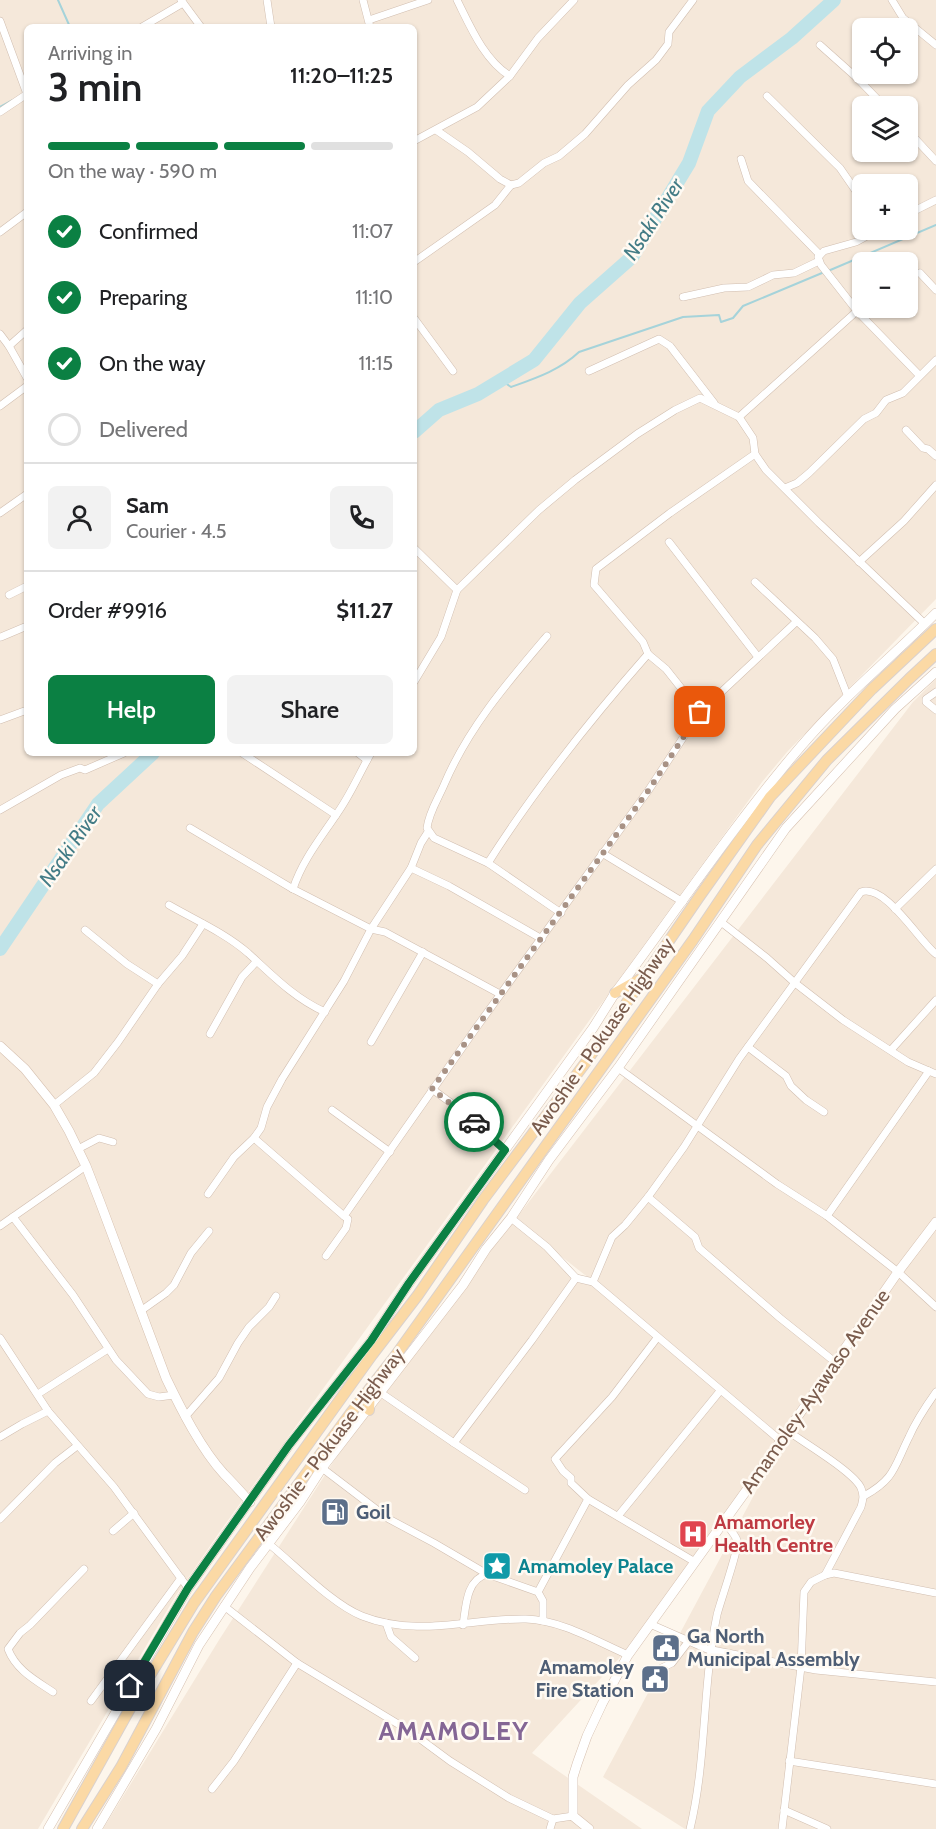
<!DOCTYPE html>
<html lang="en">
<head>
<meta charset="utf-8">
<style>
	body { margin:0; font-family:Cabin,sans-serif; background:#f2f2f2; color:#202124; height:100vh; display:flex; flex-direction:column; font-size:22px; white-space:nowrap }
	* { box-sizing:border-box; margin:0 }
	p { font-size:20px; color:#757577 }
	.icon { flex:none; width:33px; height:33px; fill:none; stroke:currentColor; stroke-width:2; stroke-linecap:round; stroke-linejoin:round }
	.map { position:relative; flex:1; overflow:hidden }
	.sheet { position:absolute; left:24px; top:24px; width:393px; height:732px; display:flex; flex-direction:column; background:#fff; border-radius:9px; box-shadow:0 2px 4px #0004 }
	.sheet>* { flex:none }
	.fabs { position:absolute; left:852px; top:18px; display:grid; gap:12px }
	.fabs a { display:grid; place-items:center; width:66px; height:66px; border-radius:9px; background:#fff; box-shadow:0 2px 4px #0004; font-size:30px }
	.pin { position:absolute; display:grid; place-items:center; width:51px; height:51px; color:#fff; margin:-26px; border-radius:12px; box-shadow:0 3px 9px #0006 }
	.courier { position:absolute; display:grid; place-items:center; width:60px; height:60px; margin:-30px; border:4px solid #0b8043; border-radius:50%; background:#fff; color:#222; box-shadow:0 2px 8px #0007 }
	.head em { font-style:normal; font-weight:600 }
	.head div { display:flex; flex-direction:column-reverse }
	.head { display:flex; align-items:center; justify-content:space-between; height:102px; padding:0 24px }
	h1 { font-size:39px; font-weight:600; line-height:45px }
	.bar { display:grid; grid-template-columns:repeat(4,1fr); gap:9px 6px; align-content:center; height:72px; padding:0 24px }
	.bar i { height:8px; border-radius:4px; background:#e0e0e0 }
	.bar .active { background:#0b8043 }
	.bar p { grid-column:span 4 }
	.line { display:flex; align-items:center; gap:15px; padding:0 24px; border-top:2px solid #e0e0e0 }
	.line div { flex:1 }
	.round { display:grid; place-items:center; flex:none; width:63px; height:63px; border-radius:9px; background:#f2f2f2 }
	ol { padding:0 24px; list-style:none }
	li { display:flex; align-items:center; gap:18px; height:66px }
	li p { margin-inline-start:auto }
	li .icon { padding:6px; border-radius:50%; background:#0b8043; color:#fff; stroke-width:4 }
	li:last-child { color:#757577 }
	li i { width:33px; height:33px; border:3px solid #e0e0e0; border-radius:50% }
	.cta { display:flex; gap:12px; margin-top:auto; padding:12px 24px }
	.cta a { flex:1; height:69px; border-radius:9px; background:#0b8043; color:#fff; font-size:24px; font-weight:600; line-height:69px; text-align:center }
	.cta a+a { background:#f2f2f2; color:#202124 }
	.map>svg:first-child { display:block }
	.residential { fill:#f5e8da; fill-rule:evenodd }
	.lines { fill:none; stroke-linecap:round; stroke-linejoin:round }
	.stream { stroke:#a5d3da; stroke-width:2 }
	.river { stroke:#bfe3e8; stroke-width:14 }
	.street-casing { stroke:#d1beb0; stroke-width:8 }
	.secondary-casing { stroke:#d6c0b0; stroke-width:10 }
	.primary-casing { stroke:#dad1cd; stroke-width:12 }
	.street { stroke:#fff; stroke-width:7 }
	.secondary { stroke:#fff; stroke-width:9 }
	.primary { stroke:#fbd9a5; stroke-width:10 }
	.done { stroke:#a89285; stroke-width:6; stroke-dasharray:0 10.8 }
	.route { stroke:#0b8043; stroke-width:8 }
	.labels { text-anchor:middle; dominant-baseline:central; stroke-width:5; stroke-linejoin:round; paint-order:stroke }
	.street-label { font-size:20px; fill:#7a5c4d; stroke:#fffaf3 }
	.service-label { font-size:20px; font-weight:bold; fill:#4e5e75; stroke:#fffaf3; text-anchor:start }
	.health-label { font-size:20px; font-weight:bold; fill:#be3a42; stroke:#fffaf3; text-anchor:start }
	.culture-label { font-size:20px; font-weight:bold; fill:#0d838f; stroke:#fffaf3; text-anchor:start }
	.water-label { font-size:21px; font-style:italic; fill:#437c86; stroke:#fffaf3 }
	.district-label { font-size:26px; font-weight:bold; letter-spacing:1.5px; fill:#846695; stroke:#fffaf3 }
</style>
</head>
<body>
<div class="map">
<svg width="936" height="1829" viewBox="0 0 936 1829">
	<rect width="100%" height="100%" fill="#fdf6ec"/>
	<g class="residential">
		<path d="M0 0H936V599L787 752 762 782 693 877 221 1530 175 1597 38 1829H0ZM27 27H414V753H27ZM862 28H908V74H862ZM862 106H908V152H862ZM862 184H908V230H862ZM862 262H908V308H862Z"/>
		<path d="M936 679V1829H685L603 1777 784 1439 660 1334 515 1220 913 702Z"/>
		<path d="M513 1222 782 1439 647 1628 532 1753 642 1829H103L219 1640 350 1436Z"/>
	</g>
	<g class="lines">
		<g class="stream">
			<path d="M58 0 70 27"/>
			<path d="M0 107 13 100"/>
			<path d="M828 271 936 225"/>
			<path d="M501 380 511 387C536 378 560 370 579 352L683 317 719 315 721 322 733 318 743 306 822 273"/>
		</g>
		<g class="river">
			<path d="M414 432 439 410 478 394 534 360 580 303 632 257 689 163 708 111 740 77 792 38 834 0"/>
			<path d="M0 949 98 804 153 753"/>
		</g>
		<g class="street-casing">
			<g id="street">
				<path d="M181 0 201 27"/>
				<path d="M267 0 271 27"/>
				<path d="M363 0 370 27"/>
				<path d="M457 0C470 26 484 60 510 76"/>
				<path d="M892 0 903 18 936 45"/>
				<path d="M369 20 428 0"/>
				<path d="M0 21 27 94"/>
				<path d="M142 27 183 3"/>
				<path d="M820 45 857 78 884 106"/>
				<path d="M767 96 840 168 862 200"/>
				<path d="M0 112 27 94"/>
				<path d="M436 130 468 152 500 179 511 185"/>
				<path d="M908 131 936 161"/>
				<path d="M414 141 477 107 510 76 538 38 574 0"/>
				<path d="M741 159 748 181 820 255"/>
				<path d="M908 214 936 200"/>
				<path d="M878 230 856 242 824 251 818 257 821 265 857 311 919 375"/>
				<path d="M0 232 27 212"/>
				<path d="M414 262 495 205 511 185 519 183 544 163 559 156 585 134 628 85 656 60 668 44 669 32 693 0"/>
				<path d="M920 273 936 290"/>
				<path d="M683 297 724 288 748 287 773 275 794 273 819 261"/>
				<path d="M414 318 453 371"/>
				<path d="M0 334 9 346 27 378"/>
				<path d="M9 346 27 330"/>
				<path d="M589 371 659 339 670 346 714 403"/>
				<path d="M0 406 27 386"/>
				<path d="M739 417 857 311"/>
				<path d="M906 430 923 448 928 449 936 456"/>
				<path d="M785 488 797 483 809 473 864 419 876 413 886 400 903 393 936 360"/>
				<path d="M0 513 27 494"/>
				<path d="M669 542 758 657"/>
				<path d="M414 548 457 590"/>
				<path d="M859 562 904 521 936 485"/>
				<path d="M755 582 815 638 833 659 848 697"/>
				<path d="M9 595 27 586"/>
				<path d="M547 636C507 683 468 728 444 785 438 799 429 812 427 828L434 838 488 863 561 913"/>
				<path d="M1 637 27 626"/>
				<path d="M414 682 441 637 457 590 539 510 575 480 637 434 675 410 700 398 739 417 753 438 755 454 766 470 819 523 925 624"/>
				<path d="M936 692 926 699V702L936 710"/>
				<path d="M700 712 666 669 648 654 643 642 594 585 596 569 670 513 755 454"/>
				<path d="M0 720 27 710"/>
				<path d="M242 753 336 815"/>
				<path d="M358 753 367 760"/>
				<path d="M0 810 61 775 80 768 85 770 124 753"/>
				<path d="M190 828 293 889 371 929 385 932 500 994"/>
				<path d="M602 853 683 902"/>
				<path d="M488 863C535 789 590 720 648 654"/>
				<path d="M411 868 449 886 542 939"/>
				<path d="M293 889C302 861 320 839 336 815 350 796 359 774 371 753"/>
				<path d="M169 905C195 920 225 933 248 953 272 975 294 998 325 1012"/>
				<path d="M895 909 936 869"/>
				<path d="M721 922 767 958 795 983 843 1020 908 1062 936 1074"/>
				<path d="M85 930 127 964 158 984"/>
				<path d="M210 1034 242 977 256 962"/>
				<path d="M371 1042 423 952"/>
				<path d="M748 1047 786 1076 791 1086 806 1100 824 1112"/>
				<path d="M891 1050 936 1000"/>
				<path d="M618 1068 777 1184 827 1216 898 1272 936 1307"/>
				<path d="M432 1089 458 1108 505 1150"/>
				<path d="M54 1105 94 1073 118 1042 158 984 182 956 203 924"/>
				<path d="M332 1110 390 1152"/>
				<path d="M254 1138 344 1216"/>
				<path d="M78 1149 99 1138 113 1142"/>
				<path d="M208 1194 234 1157 254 1138 261 1128 267 1107 282 1079 344 981 371 929 411 868 421 843 428 832"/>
				<path d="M648 1197 695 1237 699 1248 780 1318 835 1362"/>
				<path d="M827 1216 929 1071"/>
				<path d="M13 1217 73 1295 116 1360 148 1394 159 1397 174 1395"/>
				<path d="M511 1218 547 1247 576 1278 593 1282 781 1441"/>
				<path d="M0 1226 86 1166"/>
				<path d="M326 1256 346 1228 348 1219 344 1216 476 1028 648 791 700 712 796 622"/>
				<path d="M593 1282 612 1237 625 1225 648 1197 684 1147 739 1059 861 892C885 883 919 941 936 954"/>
				<path d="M142 1310 166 1293 174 1285 191 1253 209 1231"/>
				<path d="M0 1338 48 1411 114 1487 188 1588"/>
				<path d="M657 1338 612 1397 555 1459 563 1471 571 1478V1483L588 1499 695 1562"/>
				<path d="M381 1393 454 1443 532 1340 576 1278"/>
				<path d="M38 1394 108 1349"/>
				<path d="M185 1417 219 1378 238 1343 249 1327 269 1307 276 1296"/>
				<path d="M788 1431C804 1443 854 1472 861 1488 864 1495 863 1500 861 1507L825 1575"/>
				<path d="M0 1437 22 1424 48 1411"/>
				<path d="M454 1443 525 1490"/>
				<path d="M322 1468 389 1519 434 1543 487 1574"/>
				<path d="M864 1496C895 1479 894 1467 909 1437 916 1421 926 1406 936 1392"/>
				<path d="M618 1516 720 1391"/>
				<path d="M0 1519 55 1463 77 1446"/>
				<path d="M113 1531 134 1513"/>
				<path d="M269 1544C295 1565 332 1604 362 1616 418 1638 470 1618 526 1619 561 1620 596 1641 628 1655"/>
				<path d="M538 1592 588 1499"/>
				<path d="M224 1606 297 1663 408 1730 450 1761 509 1798 553 1819 573 1816"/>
				<path d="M386 1623 391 1637 415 1658"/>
				<path d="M650 1624 707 1649 816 1670 936 1682"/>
				<path d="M463 1625C466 1606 466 1580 487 1574L538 1592 543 1601V1621"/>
				<path d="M646 1680 649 1674 672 1663 688 1642"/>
				<path d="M53 1692C35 1680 16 1670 8 1649L20 1633 30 1625 84 1569"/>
				<path d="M91 1701 181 1578"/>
				<path d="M789 1761 936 1784"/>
				<path d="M212 1789 234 1761 297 1663"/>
				<path d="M784 1810 827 1829"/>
				<path d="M550 1829 553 1819"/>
				<path d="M690 1829C707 1759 702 1686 717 1615 720 1602 740 1547 737 1540 734 1533 728 1527 724 1521"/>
				<path d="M782 1829 801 1667 804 1592 811 1582 825 1575 834 1573 936 1593"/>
			</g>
		</g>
		<g class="secondary-casing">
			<g id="secondary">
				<path d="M0 1046 25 1069 54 1105 69 1131 86 1166 100 1202 166 1378C181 1409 201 1449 224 1474 233 1483 241 1492 250 1502"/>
				<path d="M48 1829 188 1588 289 1445 371 1341 409 1283 593 1028 615 993C677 910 735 823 802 745 843 697 892 657 936 613"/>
				<path d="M97 1829 156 1729 199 1645 250 1568 300 1502 322 1468 463 1285 486 1249 511 1218 549 1160 618 1068 786 828 895 709 936 672"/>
				<path d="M589 1829 573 1816V1777L577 1764 587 1736 602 1704 628 1655 746 1491 898 1272 936 1222"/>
			</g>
		</g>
		<g class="primary-casing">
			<g id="primary">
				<path d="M615 993 640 979"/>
				<path d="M369 1410 370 1389"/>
				<path d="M63 1829 132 1705 194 1603 372 1355 418 1295 483 1200 586 1062 699 897 770 797 872 689 936 629"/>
				<path d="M82 1829 121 1767 193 1632 216 1596 350 1414 396 1355 693 940 757 845 827 760 909 679 936 654"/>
			</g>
		</g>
		<use href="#street" class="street"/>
		<use href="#secondary" class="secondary"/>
		<use href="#primary" class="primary"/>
	</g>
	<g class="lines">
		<path class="done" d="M474 1122 432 1089 648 791 700 712"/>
		<path class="route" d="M130 1686 188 1588 289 1445 371 1341 409 1283 505 1150 474 1122"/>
	</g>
	<defs>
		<g id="fuel-square" transform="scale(1.5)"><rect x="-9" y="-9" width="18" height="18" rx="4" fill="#5c6f8a" stroke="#fffaf3"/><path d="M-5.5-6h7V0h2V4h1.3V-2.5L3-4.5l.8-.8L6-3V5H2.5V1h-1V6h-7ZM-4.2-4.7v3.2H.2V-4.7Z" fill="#fff"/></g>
		<g id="hospital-square" transform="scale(1.5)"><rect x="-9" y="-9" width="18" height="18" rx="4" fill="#e0444e" stroke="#fffaf3"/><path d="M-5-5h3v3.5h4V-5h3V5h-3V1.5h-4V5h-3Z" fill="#fff"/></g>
		<g id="sight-square" transform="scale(1.5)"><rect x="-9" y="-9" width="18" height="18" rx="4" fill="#0f9aa8" stroke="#fffaf3"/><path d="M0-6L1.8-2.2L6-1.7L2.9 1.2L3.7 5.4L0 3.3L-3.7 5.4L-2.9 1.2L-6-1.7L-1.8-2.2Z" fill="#fff"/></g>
		<g id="civic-square" transform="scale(1.5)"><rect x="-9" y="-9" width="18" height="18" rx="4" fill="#5c6f8a" stroke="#fffaf3"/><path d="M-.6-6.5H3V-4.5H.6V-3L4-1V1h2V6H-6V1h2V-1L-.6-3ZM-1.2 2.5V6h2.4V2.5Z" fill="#fff"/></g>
	</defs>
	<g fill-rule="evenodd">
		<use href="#fuel-square" x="335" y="1512"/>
		<use href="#hospital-square" x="693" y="1534"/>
		<use href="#sight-square" x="497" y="1566"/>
		<use href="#civic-square" x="666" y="1648"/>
		<use href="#civic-square" x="655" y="1679"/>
	</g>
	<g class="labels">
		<g class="street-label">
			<text transform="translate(602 1036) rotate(-55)">Awoshie - Pokuase Highway</text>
			<text transform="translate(815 1391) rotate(-55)">Amamoley-Ayawaso Avenue</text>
			<text transform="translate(329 1444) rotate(-53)">Awoshie - Pokuase Highway</text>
		</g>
		<g class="service-label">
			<text x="356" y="1512">Goil</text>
			<text x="687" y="1636">Ga North<tspan x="687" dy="23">Municipal Assembly</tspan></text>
			<text x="634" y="1667" text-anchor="end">Amamoley<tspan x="634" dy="23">Fire Station</tspan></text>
		</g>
		<g class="health-label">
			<text x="714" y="1522">Amamorley<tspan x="714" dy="23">Health Centre</tspan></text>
		</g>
		<g class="culture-label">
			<text x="518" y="1566">Amamoley Palace</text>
		</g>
		<g class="water-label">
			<text transform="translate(653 219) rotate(-57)">Nsaki River</text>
			<text transform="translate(70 846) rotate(-55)">Nsaki River</text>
		</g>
		<g class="district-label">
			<text x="454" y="1731">AMAMOLEY</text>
		</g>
	</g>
</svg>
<div class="fabs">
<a><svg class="icon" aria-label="locate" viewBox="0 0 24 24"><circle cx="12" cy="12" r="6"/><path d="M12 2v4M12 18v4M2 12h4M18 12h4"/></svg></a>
<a><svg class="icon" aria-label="layers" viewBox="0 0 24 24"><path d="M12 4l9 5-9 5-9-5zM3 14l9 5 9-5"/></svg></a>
<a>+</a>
<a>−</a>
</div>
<div class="pin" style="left:700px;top:712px;background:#ea580c"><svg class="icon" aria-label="bag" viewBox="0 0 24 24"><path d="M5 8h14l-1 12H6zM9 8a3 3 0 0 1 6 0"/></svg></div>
<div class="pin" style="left:130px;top:1686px;background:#1f2937"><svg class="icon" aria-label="home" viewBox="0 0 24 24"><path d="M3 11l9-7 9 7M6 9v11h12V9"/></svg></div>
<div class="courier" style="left:474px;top:1122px"><svg class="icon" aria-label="car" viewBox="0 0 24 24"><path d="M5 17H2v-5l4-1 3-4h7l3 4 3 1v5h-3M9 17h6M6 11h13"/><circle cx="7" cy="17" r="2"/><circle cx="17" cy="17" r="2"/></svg></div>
<section class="sheet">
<div class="head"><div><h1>3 min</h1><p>Arriving in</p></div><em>11:20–11:25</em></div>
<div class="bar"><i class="active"></i><i class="active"></i><i class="active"></i><i></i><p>On the way · 590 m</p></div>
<ol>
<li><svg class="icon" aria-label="check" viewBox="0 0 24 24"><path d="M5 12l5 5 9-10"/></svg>Confirmed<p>11:07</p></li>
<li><svg class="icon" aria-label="check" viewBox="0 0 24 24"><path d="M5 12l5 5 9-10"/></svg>Preparing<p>11:10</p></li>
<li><svg class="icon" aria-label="check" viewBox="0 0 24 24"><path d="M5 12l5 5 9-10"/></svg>On the way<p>11:15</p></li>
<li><i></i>Delivered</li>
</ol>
<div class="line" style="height:108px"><a class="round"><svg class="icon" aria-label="person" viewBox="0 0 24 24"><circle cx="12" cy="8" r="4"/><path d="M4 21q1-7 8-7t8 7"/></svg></a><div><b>Sam</b><p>Courier · 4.5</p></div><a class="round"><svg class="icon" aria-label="phone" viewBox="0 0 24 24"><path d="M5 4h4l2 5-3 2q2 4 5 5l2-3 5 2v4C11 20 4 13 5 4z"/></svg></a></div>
<div class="line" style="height:78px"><div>Order #9916</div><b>$11.27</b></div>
<div class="cta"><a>Help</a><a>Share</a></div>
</section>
</div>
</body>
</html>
